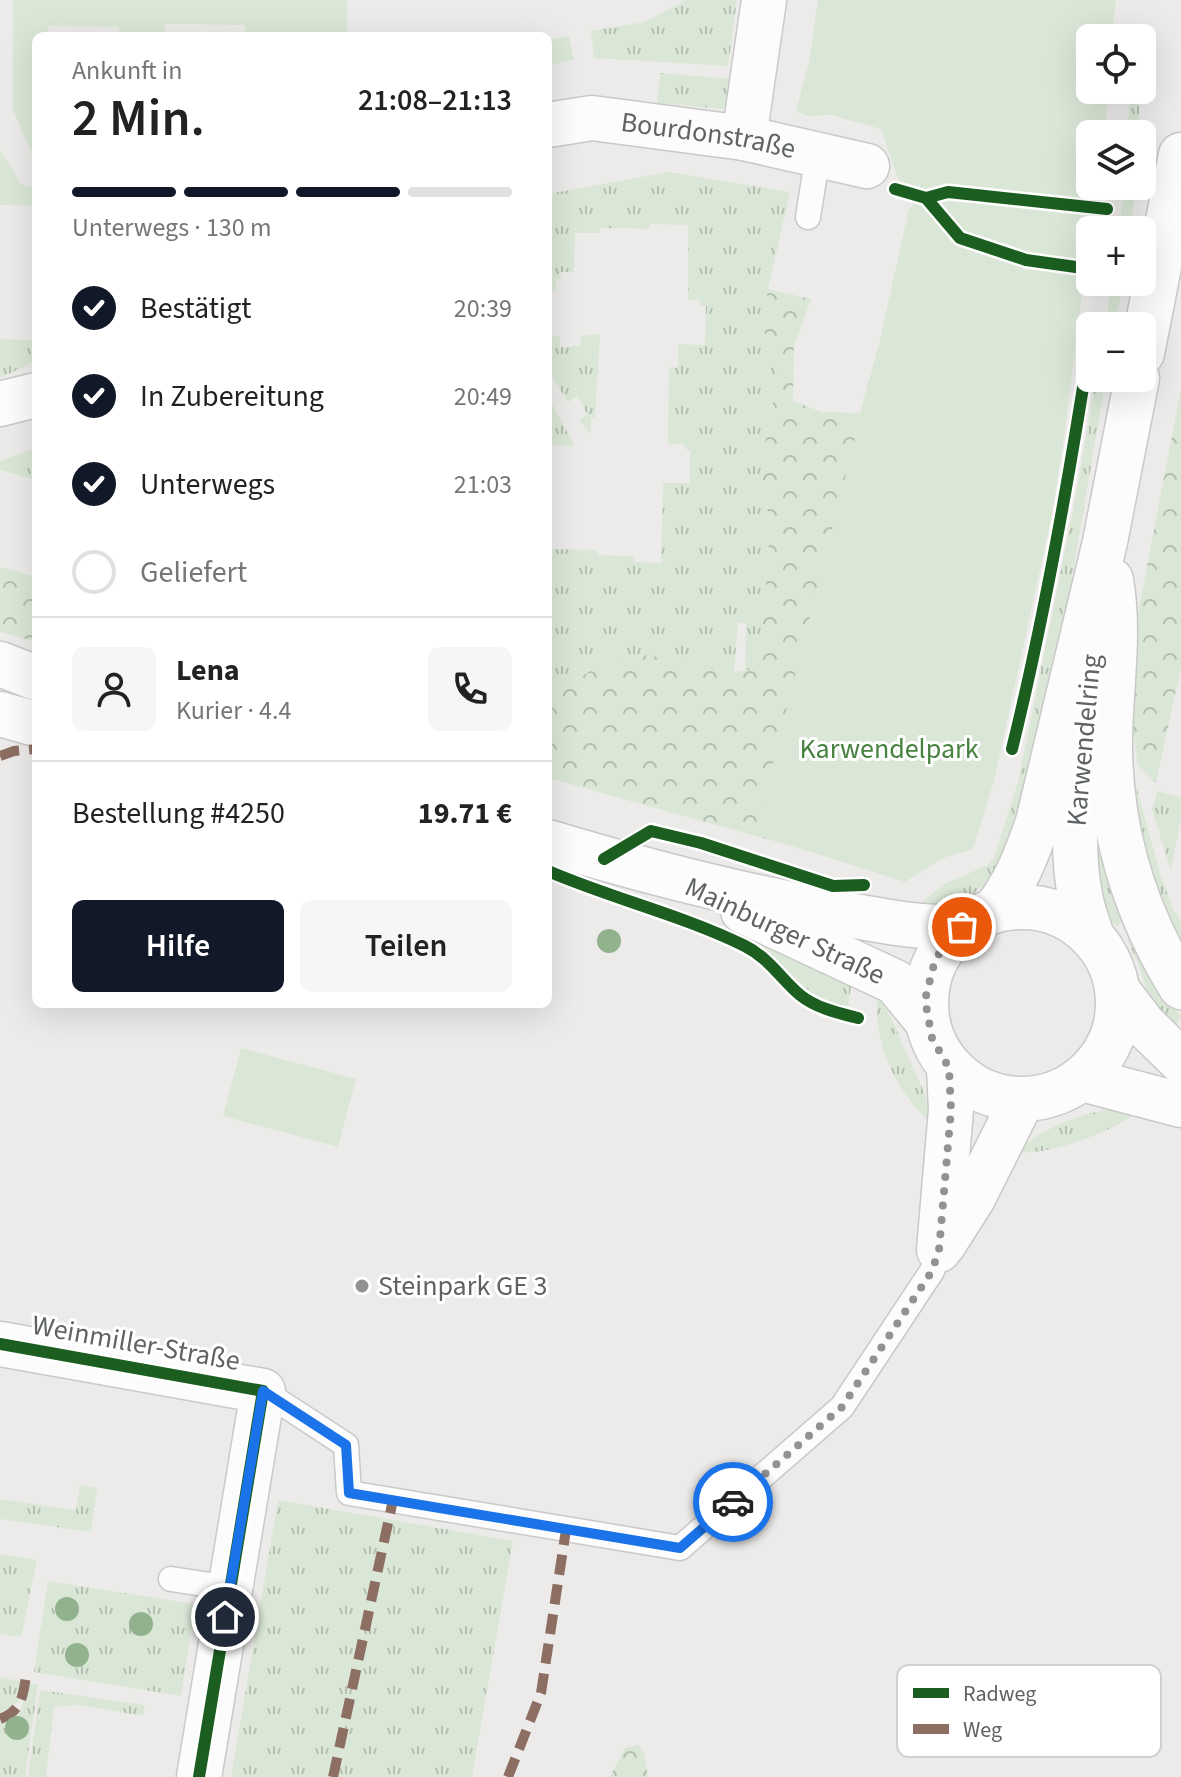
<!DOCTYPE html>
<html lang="de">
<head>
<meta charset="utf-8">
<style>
	body { margin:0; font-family:"Source Sans 3",sans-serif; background:#f6f6f6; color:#222; height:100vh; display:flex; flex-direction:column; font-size:30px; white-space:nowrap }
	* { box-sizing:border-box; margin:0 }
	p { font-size:26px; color:#767676 }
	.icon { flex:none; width:44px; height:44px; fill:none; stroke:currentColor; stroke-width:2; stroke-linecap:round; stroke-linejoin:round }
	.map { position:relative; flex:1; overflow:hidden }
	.sheet { position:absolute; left:32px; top:32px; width:520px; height:976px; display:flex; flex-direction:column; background:#fff; border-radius:12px; box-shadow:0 8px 32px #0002 }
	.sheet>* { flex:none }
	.controls { position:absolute; left:1076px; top:24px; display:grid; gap:16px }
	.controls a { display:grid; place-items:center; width:80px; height:80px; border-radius:12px; background:#fff; box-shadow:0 8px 32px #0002; font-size:40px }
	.pin { position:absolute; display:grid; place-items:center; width:68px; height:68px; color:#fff; margin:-34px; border:4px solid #fff; border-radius:50%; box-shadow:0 2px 8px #0007 }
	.courier { position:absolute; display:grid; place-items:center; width:80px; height:80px; margin:-40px; border:6px solid #1a73e8; border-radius:50%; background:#fff; color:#222; box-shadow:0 2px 10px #0007 }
	.headline em { font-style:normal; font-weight:600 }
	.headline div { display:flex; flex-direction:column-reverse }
	.headline { display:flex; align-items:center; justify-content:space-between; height:136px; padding:0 40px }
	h1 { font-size:52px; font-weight:600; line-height:60px }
	.bar { display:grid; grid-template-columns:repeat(4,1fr); gap:12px 8px; align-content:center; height:96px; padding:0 40px }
	.bar i { height:10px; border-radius:6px; background:#e0e0e0 }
	.bar .selected { background:#111827 }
	.bar p { grid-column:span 4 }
	.line { display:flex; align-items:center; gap:20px; padding:0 40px; border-top:2px solid #e0e0e0 }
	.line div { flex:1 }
	.round { display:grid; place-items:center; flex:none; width:84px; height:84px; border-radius:12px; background:#f6f6f6 }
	ol { padding:0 40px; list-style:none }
	li { display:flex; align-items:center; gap:24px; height:88px }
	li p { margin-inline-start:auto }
	li .icon { padding:8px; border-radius:50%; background:#111827; color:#fff; stroke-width:4 }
	li:last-child { color:#767676 }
	li i { width:44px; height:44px; border:4px solid #e0e0e0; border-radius:50% }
	.action { display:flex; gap:16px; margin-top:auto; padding:16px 40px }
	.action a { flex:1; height:92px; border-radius:12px; background:#111827; color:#fff; font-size:32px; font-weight:600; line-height:92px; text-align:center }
	.action a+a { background:#f6f6f6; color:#222 }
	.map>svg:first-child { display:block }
	.grass { fill:url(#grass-tufts) }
	.forest { fill:url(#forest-crowns) }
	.green { fill:#dae7d6 }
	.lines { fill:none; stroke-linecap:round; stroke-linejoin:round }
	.lane-casing { stroke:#cac9c8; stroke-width:27 }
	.street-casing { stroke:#cac9c8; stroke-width:47 }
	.secondary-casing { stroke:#c9c9c9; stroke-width:47 }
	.lane { stroke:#fcfcfc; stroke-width:24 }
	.street { stroke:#fcfcfc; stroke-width:44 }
	.secondary { stroke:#fcfcfc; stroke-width:44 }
	.quiet { stroke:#8d6e63; stroke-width:10; stroke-dasharray:20 10; stroke-linecap:butt }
	.cycleway-casing { stroke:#fff; stroke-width:17 }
	.cycleway { stroke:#1b5e20; stroke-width:12 }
	.tree { fill:#92b18d }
	.done { stroke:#919393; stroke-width:8; stroke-dasharray:0 14.4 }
	.route { stroke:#1a73e8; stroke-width:10 }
	.poi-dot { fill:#919393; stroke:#fff; stroke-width:3 }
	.labels { text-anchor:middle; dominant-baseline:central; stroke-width:6; stroke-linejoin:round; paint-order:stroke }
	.street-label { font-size:28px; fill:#5f6365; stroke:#fff }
	.park-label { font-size:28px; fill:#488241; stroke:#fff }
	.poi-label { font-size:28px; fill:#5f6365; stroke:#fff; text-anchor:start }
	.key { fill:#fff; stroke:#cfd0d1; stroke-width:2 }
	.key-label { font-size:22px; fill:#5f6365 }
</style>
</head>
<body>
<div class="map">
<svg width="1181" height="1777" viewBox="0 0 1181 1777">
	<defs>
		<pattern id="grass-tufts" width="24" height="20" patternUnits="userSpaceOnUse" patternTransform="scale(2)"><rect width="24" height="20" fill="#dae7d6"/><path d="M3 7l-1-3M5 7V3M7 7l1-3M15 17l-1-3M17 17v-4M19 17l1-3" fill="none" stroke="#b4bfb1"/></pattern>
		<pattern id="forest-crowns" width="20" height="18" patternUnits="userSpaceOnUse" patternTransform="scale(2)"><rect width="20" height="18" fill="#dae7d6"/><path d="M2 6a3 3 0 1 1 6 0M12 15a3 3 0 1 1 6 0" fill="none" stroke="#b4bfb1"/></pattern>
	</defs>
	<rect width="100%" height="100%" fill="#edebe9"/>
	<g class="grass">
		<path d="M686 0H737L728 66 594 58 591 31 644 22Z"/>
		<path d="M569 36 574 60 548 65V40Z"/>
		<path d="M660 73 735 79 728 106 723 109 657 103Z"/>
		<path d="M1129 90H1139V134H1128Z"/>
		<path d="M668 172 790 192 768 289 762 328 777 357 776 394 767 424 762 474 765 504 771 518 760 653 750 670 745 671 746 623 738 622 734 672 724 673 687 660 606 662 565 686 548 685V540H552V549L597 550V555L633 556 634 562 661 563 663 483H690V449L685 448 684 444H668L669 368 678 367V344L705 345 706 306H700L699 300H688V225L650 224 649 229 601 228 600 233H575L574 272H561L560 279H556V292L548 288V194Z"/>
		<path d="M1124 186H1135L1132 230H1119Z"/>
		<path d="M1112 282H1123L1115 326H1105Z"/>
		<path d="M600 334 595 418H591V435L579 420 587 414 577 396 568 402 551 375 548 337 560 336V347L580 346 581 336Z"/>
		<path d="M0 339 36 340V361L0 378Z"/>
		<path d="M1096 378H1106L1055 677 1025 810 994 877 973 894 949 905 938 908H915L944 884 988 865 994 858 1018 782 1025 748 1074 505Z"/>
		<path d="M548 404H552L575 446 548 445Z"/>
		<path d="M36 448V480L0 470V461Z"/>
		<path d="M1129 760 1161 876 1173 909 1181 922V961L1142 875Z"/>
		<path d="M1157 791 1181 797V817L1171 871 1152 810Z"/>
		<path d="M1089 842 1103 843 1127 919 1116 926 1104 911Z"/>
		<path d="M1133 935 1181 1017 1171 1031 1151 1003 1137 961 1127 939Z"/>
		<path d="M752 940 852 978 848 1009C797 997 793 965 751 945Z"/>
		<path d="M877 997C897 1022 896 1032 909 1059 921 1084 927 1095 932 1124 895 1090 875 1048 877 997Z"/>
		<path d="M1123 1108 1140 1110C1115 1131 1049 1156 1017 1152 1044 1126 1085 1111 1123 1108Z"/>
		<path d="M80 1485 97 1488 91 1532 0 1519V1499L76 1510Z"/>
		<path d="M278 1500 513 1541 472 1777H231Z"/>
		<path d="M0 1554 37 1560 21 1637 0 1634Z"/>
		<path d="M48 1581 195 1604 181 1696 34 1672Z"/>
		<path d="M0 1677 24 1682 18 1702 0 1716Z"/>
		<path d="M30 1683 38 1684 25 1777H0V1723L20 1711Z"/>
		<path d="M40 1690 145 1705 143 1716 79 1705 54 1707 46 1777H28Z"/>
	</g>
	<g class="forest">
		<path d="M768 289 811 299 794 347 793 401 822 412 860 413 879 344 792 846 548 778V685L565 686 606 662 641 655 687 660 724 673 750 670 760 653 771 518 765 504 762 474 767 424 776 393 777 357 762 328Z"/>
		<path d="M1181 388V667L1156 783 1138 765 1129 702 1136 624Z"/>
		<path d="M0 567 36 577V642L0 632Z"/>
		<path d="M638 1745 644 1752 648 1777H610L625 1748Z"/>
	</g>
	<g class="green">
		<path d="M13 0H347V36H245V25L165 24V36H119V27L48 26V36H36V163L13 110Z"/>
		<path d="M818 0H1116L1111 38H1090V90H1108L1105 134H1090V186H1098L1090 230 1065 430 1052 514 994 781 973 849 943 858 905 882 755 834 879 344 909 209 913 205 899 181 881 129 831 115 806 116 796 111 809 62Z"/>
		<path d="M0 149 21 184 36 188V206L0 205Z"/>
		<path d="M241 1048 356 1079 338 1147 223 1116Z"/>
	</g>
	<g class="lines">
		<g class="lane-casing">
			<g id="lane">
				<path d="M808 217 818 154"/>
				<path d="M263 1391 346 1445 349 1493 680 1548 842 1407 932 1271 939 1250"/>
				<path d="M171 1579 230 1588"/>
			</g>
		</g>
		<g class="street-casing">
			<g id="street">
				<path id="s1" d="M548 125 592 118 744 138 867 166"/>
				<path d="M744 138 764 0"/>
				<path d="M0 404 36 395"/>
				<path d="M943 1245 973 1198 1022 1100"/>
				<path d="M939 1250 951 1110 949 1068"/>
				<path d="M0 1344 263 1391 199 1777"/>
			</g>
		</g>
		<g class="secondary-casing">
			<g id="secondary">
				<path d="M1142 353 1181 155"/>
				<path d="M1111 580C1120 632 1111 686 1110 738 1109 828 1134 911 1181 987"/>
				<path d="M0 664 36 678"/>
				<path d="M0 714 36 724"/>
				<path d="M1083 738C1077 790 1070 843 1080 895 1082 909 1088 923 1092 937"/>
				<path d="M548 842C641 870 732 894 828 911 872 919 916 929 962 927"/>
				<circle cx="1022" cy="1003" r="96"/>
				<path d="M995 910C1016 883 1027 854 1038 822L1105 542 1137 378"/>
				<path d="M743 911 895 982 927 1021"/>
				<path d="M1118 991 1144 1025 1181 1061"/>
				<path d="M1082 1079 1181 1105"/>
			</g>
		</g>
		<use href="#lane" class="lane"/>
		<use href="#street" class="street"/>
		<use href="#secondary" class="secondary"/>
		<g class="quiet">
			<path d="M0 756 14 751 36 749"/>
			<path d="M0 1719C21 1711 23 1697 26 1676"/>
			<path d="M333 1777 393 1500"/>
			<path d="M508 1777 541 1693 566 1530"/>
		</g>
		<g class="cycleway-casing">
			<g id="cycleway">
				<path d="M895 189 926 198 960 238 1026 260 1090 269"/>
				<path d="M926 198 948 192 1107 209"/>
				<path d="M1012 749C1045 615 1069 479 1090 343"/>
				<path d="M604 859 651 831 701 843 833 886 864 885"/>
				<path d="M548 871C613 899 682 915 745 946 769 958 781 979 800 995 816 1008 838 1013 858 1018"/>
				<path d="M0 1344 263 1391 199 1777"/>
			</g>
		</g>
		<use href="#cycleway" class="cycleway"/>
	</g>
	<g class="tree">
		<circle cx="609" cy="941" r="12"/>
		<circle cx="67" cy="1609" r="12"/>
		<circle cx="141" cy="1624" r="12"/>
		<circle cx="77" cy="1655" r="12"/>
		<circle cx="17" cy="1728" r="12"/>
	</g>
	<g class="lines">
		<path class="done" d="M733 1502 842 1407 932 1271 939 1250 951 1110 949 1068 932 1038 925 1000 935 960 947 942 962 927"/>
		<path class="route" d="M225 1617 263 1391 346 1445 349 1493 680 1548 733 1502"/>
	</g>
	<circle class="poi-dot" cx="362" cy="1286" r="8"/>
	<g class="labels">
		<g class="street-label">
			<text stroke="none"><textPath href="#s1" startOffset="162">Bourdonstraße</textPath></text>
			<text transform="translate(1084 740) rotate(-85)">Karwendelring</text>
			<text transform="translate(785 931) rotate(25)">Mainburger Straße</text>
			<text transform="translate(136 1343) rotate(10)">Weinmiller-Straße</text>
		</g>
		<g class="park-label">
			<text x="889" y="749">Karwendelpark</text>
		</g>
		<g class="poi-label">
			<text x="378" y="1286">Steinpark GE 3</text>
		</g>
	</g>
	<rect x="897" y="1665" width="264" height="92" rx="12" class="key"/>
	<rect x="913" y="1688" width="36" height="10" fill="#1b5e20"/>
	<rect x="913" y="1724" width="36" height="10" fill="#8d6e63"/>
	<g class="key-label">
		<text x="963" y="1701">Radweg</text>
		<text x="963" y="1737">Weg</text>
	</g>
</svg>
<div class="controls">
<a><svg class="icon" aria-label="locate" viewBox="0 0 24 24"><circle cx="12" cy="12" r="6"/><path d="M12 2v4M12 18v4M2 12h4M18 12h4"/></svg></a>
<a><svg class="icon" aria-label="layers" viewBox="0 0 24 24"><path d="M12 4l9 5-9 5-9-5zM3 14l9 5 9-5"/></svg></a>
<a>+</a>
<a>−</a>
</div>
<div class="pin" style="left:962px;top:927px;background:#ea580c"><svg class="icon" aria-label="bag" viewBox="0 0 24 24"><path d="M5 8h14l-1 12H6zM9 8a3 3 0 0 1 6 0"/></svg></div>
<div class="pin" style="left:225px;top:1617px;background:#1f2937"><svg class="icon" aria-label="home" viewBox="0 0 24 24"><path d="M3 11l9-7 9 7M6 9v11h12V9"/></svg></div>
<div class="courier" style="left:733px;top:1502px"><svg class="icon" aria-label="car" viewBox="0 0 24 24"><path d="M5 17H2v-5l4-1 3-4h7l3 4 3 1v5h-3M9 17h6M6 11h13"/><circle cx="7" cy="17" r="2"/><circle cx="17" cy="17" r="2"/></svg></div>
<section class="sheet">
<div class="headline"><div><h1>2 Min.</h1><p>Ankunft in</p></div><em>21:08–21:13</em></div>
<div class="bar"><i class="selected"></i><i class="selected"></i><i class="selected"></i><i></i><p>Unterwegs · 130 m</p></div>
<ol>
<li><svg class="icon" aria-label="check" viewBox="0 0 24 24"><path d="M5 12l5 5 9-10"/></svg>Bestätigt<p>20:39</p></li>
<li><svg class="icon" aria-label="check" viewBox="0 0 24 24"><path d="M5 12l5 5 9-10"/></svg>In Zubereitung<p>20:49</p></li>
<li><svg class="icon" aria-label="check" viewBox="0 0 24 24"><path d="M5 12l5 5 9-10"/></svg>Unterwegs<p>21:03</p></li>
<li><i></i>Geliefert</li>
</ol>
<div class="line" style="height:144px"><a class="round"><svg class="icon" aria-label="person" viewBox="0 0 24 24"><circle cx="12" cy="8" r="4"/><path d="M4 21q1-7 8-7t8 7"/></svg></a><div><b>Lena</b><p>Kurier · 4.4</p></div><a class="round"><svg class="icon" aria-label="phone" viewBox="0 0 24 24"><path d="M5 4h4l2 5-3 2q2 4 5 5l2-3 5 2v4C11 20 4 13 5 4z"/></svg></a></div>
<div class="line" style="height:104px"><div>Bestellung #4250</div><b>19.71 €</b></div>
<div class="action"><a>Hilfe</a><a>Teilen</a></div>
</section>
</div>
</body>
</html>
